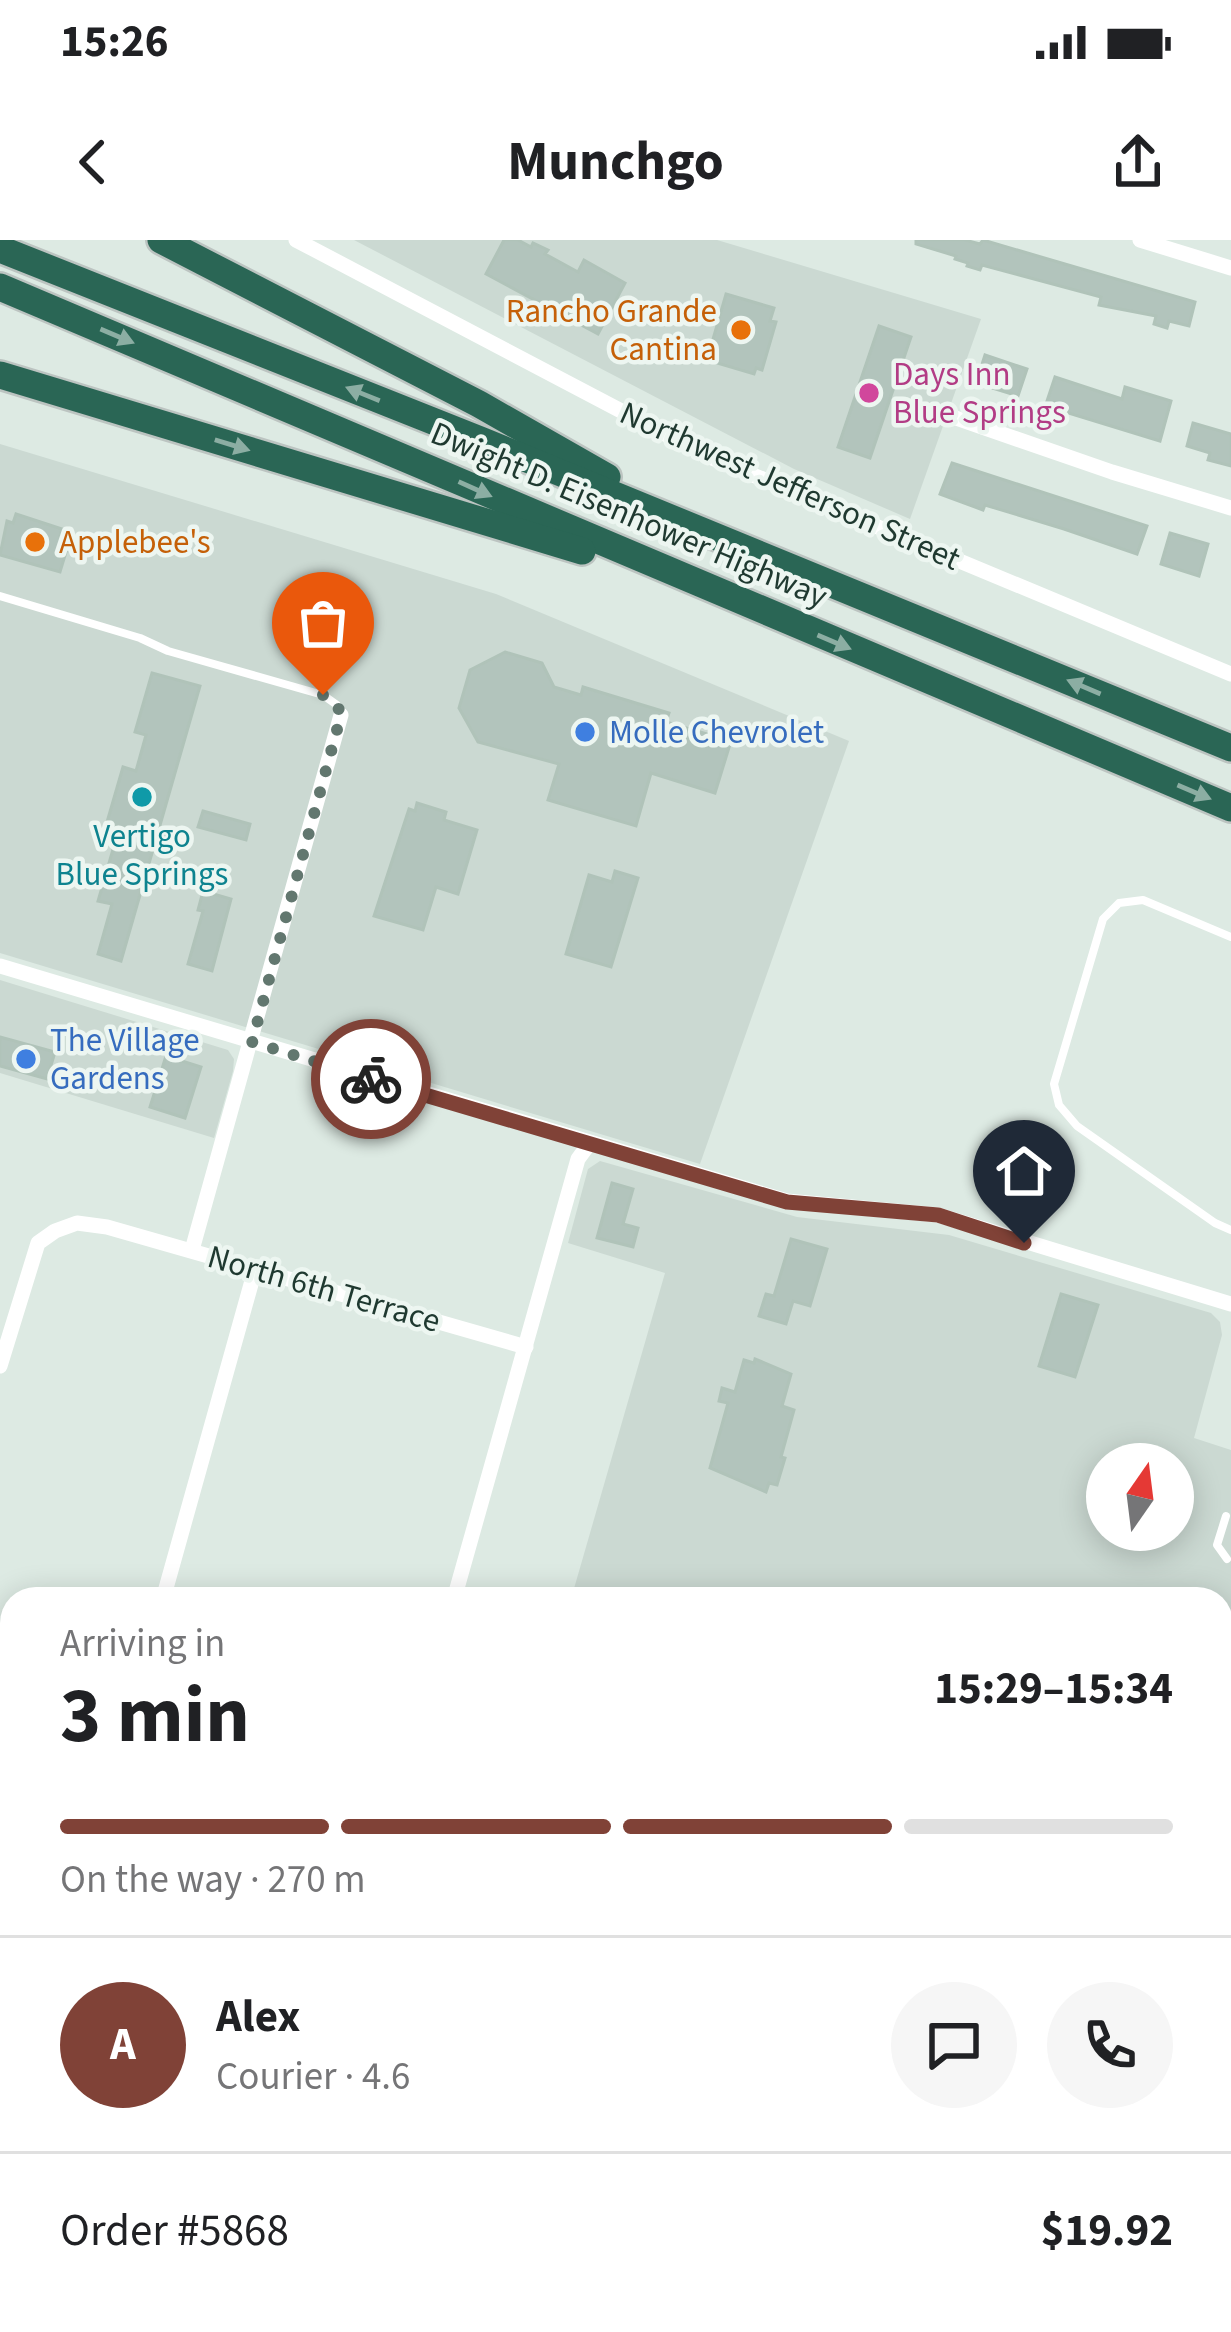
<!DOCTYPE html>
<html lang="en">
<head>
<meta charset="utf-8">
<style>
	body { margin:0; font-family:"Source Sans 3",sans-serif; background:#f6f6f6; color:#202124; height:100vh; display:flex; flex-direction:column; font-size:45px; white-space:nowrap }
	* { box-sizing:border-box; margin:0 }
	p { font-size:39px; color:#757577 }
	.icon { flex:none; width:66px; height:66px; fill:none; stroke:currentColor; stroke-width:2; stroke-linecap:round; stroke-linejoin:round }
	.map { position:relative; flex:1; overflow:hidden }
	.sheet { position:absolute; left:0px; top:1347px; width:1233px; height:747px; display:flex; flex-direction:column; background:#fff; border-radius:36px 36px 0 0; box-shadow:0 6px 30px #0003 }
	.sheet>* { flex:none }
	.needle { width:78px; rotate:14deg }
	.buttons { position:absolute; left:1086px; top:1203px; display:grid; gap:24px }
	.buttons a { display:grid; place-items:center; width:108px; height:108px; border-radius:50%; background:#fff; box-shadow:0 6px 30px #0003; font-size:60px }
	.pin { position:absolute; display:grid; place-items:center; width:102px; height:102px; color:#fff; margin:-123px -51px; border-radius:50% 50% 50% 0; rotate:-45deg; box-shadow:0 0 12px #0007 }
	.pin .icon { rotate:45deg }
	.courier { position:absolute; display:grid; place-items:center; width:120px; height:120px; margin:-60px; border:9px solid #804237; border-radius:50%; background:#fff; color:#222; box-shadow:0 3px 15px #0007 }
	.head em { font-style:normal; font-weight:700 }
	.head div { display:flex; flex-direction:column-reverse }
	.head { display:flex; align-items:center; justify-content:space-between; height:204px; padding:0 60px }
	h1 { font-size:78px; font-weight:700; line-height:90px }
	.bar { display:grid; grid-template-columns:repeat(4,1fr); gap:18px 12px; align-content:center; height:144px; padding:0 60px }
	.bar i { height:15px; border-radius:9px; background:#e0e0e0 }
	.bar .selected { background:#804237 }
	.bar p { grid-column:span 4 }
	.line { display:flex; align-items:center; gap:30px; padding:0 60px; border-top:3px solid #e0e0e0 }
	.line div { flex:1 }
	.round { display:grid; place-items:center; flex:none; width:126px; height:126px; border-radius:63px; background:#f6f6f6 }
	.status { display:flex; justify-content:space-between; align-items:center; height:84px; padding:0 60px; background:#fff; direction:ltr }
	.status svg { height:33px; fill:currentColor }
	header { display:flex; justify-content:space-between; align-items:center; height:156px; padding:0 60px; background:#fff; font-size:54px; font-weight:700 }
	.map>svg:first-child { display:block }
	.built { fill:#cbd9d2; fill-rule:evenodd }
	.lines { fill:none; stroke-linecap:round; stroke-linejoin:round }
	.stream { stroke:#82cbd1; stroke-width:4.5 }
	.building { fill:#b2c4bc; stroke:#b0c3b9; stroke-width:3 }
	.secondary-casing { stroke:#b0cabe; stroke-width:26 }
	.highway-casing { stroke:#bcc4c1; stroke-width:32 }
	.lane { stroke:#fff; stroke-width:8 }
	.street { stroke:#fff; stroke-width:15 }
	.secondary { stroke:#fff; stroke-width:21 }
	.highway { stroke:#2a6655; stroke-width:27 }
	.oneway { fill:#8caea3 }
	.done { stroke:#62776f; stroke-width:12; stroke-dasharray:0 21.6 }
	.route { stroke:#804237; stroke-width:15 }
	.food-dot { fill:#e8710a; stroke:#edf6f1; stroke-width:4.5 }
	.hotel-dot { fill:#d1479c; stroke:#edf6f1; stroke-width:4.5 }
	.shop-dot { fill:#3f7fe0; stroke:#edf6f1; stroke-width:4.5 }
	.culture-dot { fill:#0f9aa8; stroke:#edf6f1; stroke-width:4.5 }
	.labels { text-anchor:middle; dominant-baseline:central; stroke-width:9; stroke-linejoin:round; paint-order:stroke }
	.food-label { font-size:33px; fill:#c56008; stroke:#edf6f1; text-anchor:end }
	.hotel-label { font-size:33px; fill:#b23c85; stroke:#edf6f1; text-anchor:start }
	.street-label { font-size:33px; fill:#1f3930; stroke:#edf6f1 }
	.shop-label { font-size:33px; fill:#366cbe; stroke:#edf6f1; text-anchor:start }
	.culture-label { font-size:33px; fill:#0d838f; stroke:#edf6f1 }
</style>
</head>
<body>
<div class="status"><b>15:26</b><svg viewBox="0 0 49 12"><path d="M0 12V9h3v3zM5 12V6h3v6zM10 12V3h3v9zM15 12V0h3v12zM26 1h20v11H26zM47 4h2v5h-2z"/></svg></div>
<header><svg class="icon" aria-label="back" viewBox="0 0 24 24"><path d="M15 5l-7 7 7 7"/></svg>Munchgo<svg class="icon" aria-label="share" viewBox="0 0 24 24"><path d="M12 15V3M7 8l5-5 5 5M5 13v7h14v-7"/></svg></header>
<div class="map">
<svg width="1231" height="2092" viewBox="0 0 1231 2092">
	<rect width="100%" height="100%" fill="#ddeae3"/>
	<g class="built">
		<path d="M354 0H717L981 79 910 279 794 229Z"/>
		<path d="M0 204 496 354 849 501 700 924 0 713Z"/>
		<path d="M0 740 228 810 234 819 233 831 214 898 0 833Z"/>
		<path d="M600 921 797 977 949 995 1211 1073 1220 1082 1222 1095 1194 1198 1231 1210V2035L1221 2032V1359H571L665 1033 568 1003 588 929ZM1107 1224H1173V1290H1107Z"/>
		<path d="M0 1900 12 1903V2082H32L29 2092H0Z"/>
		<path d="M131 2082H489L486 2092H164Z"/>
		<path d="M660 2082H1062L1059 2092H693Z"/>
	</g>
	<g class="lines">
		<path class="stream" d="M897 1359H898"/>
	</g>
	<g class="building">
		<path d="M504 0H518L531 7 533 3 548 10 545 14 578 32 584 20 625 43 598 94 486 34Z"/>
		<path d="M916 0H965L980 4 983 0 1195 62 1189 86 1169 81 1167 88 1154 84 1156 76 1099 65 1101 57 982 25 980 30 967 26 968 23 955 19 956 16 916 4Z"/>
		<path d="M726 54 774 68 770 81 776 82 762 130 756 128 754 134 707 120Z"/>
		<path d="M879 86 911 97 870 218 838 207Z"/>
		<path d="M985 115 1027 129 1018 156 976 143Z"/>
		<path d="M1055 137 1122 159 1125 147 1171 161 1160 201 1062 171 1064 166 1047 161Z"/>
		<path d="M1193 183 1231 194V226L1208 220 1210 213 1187 206Z"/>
		<path d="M952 223 1147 286 1137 314 1064 289 985 265 983 270 940 254Z"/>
		<path d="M16 274 62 289 60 296 70 299 60 332 0 315 7 281 13 283Z"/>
		<path d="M1170 293 1208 304 1199 336 1161 324Z"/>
		<path d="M505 412 542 423 554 447 581 455 583 447 669 473 666 482 731 501 715 553 651 533 636 586 548 560 559 524 478 502 459 468 470 430Z"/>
		<path d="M152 433 200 446 121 721 98 714 112 664 98 661 116 599 107 582 123 527 136 531 146 495 135 492Z"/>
		<path d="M417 563 446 572 444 580 477 590 458 654 436 647 423 690 374 676 409 569 415 571Z"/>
		<path d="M203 571 250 584 246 600 198 587Z"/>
		<path d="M615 631 638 638 611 727 566 714 589 635 612 642Z"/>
		<path d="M203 651 231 659 212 731 188 724 203 671 198 670Z"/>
		<path d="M0 797 55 812 47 839 0 826Z"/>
		<path d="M166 816 201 827 185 878 150 867Z"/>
		<path d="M612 943 633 949 623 984 638 988 633 1007 597 998Z"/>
		<path d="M791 999 827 1009 810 1066 793 1061 786 1084 759 1076 766 1054 774 1056Z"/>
		<path d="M1061 1054 1098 1065 1075 1137 1039 1126Z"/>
		<path d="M755 1119 791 1134 782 1166 794 1170 781 1217 785 1218 777 1245 769 1243 766 1252 710 1228 728 1163 719 1161 722 1148 735 1152 744 1120 754 1123Z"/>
	</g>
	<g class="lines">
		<g class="secondary-casing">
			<g id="secondary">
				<path d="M0 1886 12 1889"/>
				<path d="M660 2082 693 2092"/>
			</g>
		</g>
		<g class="highway-casing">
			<g id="highway">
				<path d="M161 0 479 164 607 237"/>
				<path d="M0 9 483 201 1231 508"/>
				<path d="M0 47 1231 568"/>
				<path d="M0 135 582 311"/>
			</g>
		</g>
		<g class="lane">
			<path d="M0 356 140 398 168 411 323 455 337 465 340 474"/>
			<path d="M1231 697 1143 660 1119 663 1103 679 1054 844 1059 865 1077 886 1215 983 1231 990"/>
			<path d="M1226 1276 1217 1305 1227 1319"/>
			<path d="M1157 1358 1158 1359"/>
			<path d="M1200 1359V1355"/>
		</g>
		<g class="street">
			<path d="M296 0 705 215 1231 434"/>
			<path d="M1140 0 1231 28"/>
			<path d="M953 177 1112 232 1231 268"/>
			<path d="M0 726 787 961 938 975 1231 1064"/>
			<path d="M192 1010 341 475"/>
			<path d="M0 1126 38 1003 55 991 77 983 107 987 526 1107"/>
			<path d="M163 1359 255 1030"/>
			<path d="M454 1359 578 919 589 904"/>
			<path d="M0 1399 12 1403"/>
			<path d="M0 1855 12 1819"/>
			<path d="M43 2092 45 2082"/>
		</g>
		<use href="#secondary" class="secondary"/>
		<use href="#highway" class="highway"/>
	</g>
	<defs><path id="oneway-solid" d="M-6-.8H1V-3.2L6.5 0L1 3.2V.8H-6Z" transform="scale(3)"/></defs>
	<g class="oneway">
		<use href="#oneway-solid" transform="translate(117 96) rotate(23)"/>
		<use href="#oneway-solid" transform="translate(363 154) rotate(-158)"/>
		<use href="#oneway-solid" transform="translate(232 205) rotate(17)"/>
		<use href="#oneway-solid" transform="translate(475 249) rotate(24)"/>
		<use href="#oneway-solid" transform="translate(834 402) rotate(23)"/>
		<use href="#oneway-solid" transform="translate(1084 447) rotate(-157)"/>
		<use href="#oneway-solid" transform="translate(1194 552) rotate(23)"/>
	</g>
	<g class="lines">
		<path class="done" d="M323 455 337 465 341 475 252 802 371 839"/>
		<path class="route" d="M371 839 787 962 938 975 1024 1003"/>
	</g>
	<g class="food-dot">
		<circle cx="741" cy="90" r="12"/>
		<circle cx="35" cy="302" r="12"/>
	</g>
	<circle class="hotel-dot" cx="869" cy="153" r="12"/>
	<g class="shop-dot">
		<circle cx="585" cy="492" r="12"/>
		<circle cx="26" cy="819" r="12"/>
	</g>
	<circle class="culture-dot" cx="142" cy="557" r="12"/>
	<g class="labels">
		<g class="food-label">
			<text x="717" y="71">Rancho Grande<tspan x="717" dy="38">Cantina</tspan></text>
			<text x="59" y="302" text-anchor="start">Applebee's</text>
		</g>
		<g class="hotel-label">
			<text x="893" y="134">Days Inn<tspan x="893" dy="38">Blue Springs</tspan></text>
		</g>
		<g class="street-label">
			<text transform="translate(790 246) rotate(24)">Northwest Jefferson Street</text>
			<text transform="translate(629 275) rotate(23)">Dwight D. Eisenhower Highway</text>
			<text transform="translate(324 1049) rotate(16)">North 6th Terrace</text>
		</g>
		<g class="shop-label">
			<text x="609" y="492">Molle Chevrolet</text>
			<text x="50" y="800">The Village<tspan x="50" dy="38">Gardens</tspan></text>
		</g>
		<g class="culture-label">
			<text x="142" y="596">Vertigo<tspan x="142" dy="38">Blue Springs</tspan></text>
		</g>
	</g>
</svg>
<div class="buttons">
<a><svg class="needle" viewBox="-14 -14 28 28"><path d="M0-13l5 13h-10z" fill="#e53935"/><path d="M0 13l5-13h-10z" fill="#757577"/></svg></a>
</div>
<div class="pin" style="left:323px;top:455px;background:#ea580c"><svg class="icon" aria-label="bag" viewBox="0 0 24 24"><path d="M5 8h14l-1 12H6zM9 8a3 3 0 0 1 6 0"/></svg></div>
<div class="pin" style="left:1024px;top:1003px;background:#1f2937"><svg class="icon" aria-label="home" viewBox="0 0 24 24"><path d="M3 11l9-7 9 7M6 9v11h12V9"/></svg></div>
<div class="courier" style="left:371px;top:839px"><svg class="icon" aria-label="bike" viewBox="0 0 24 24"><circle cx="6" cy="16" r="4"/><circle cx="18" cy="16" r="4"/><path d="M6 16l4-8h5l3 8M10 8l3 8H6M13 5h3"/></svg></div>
<section class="sheet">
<div class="head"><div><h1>3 min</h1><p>Arriving in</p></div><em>15:29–15:34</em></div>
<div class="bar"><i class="selected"></i><i class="selected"></i><i class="selected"></i><i></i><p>On the way · 270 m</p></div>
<div class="line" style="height:216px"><b class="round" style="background:#804237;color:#fff">A</b><div><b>Alex</b><p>Courier · 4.6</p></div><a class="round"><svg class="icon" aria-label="chat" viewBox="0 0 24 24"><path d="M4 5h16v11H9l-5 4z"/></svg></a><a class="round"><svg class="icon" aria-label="phone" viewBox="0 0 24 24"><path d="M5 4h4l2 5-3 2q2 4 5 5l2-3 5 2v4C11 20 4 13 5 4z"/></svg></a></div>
<div class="line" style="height:156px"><div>Order #5868</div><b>$19.92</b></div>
</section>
</div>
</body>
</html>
